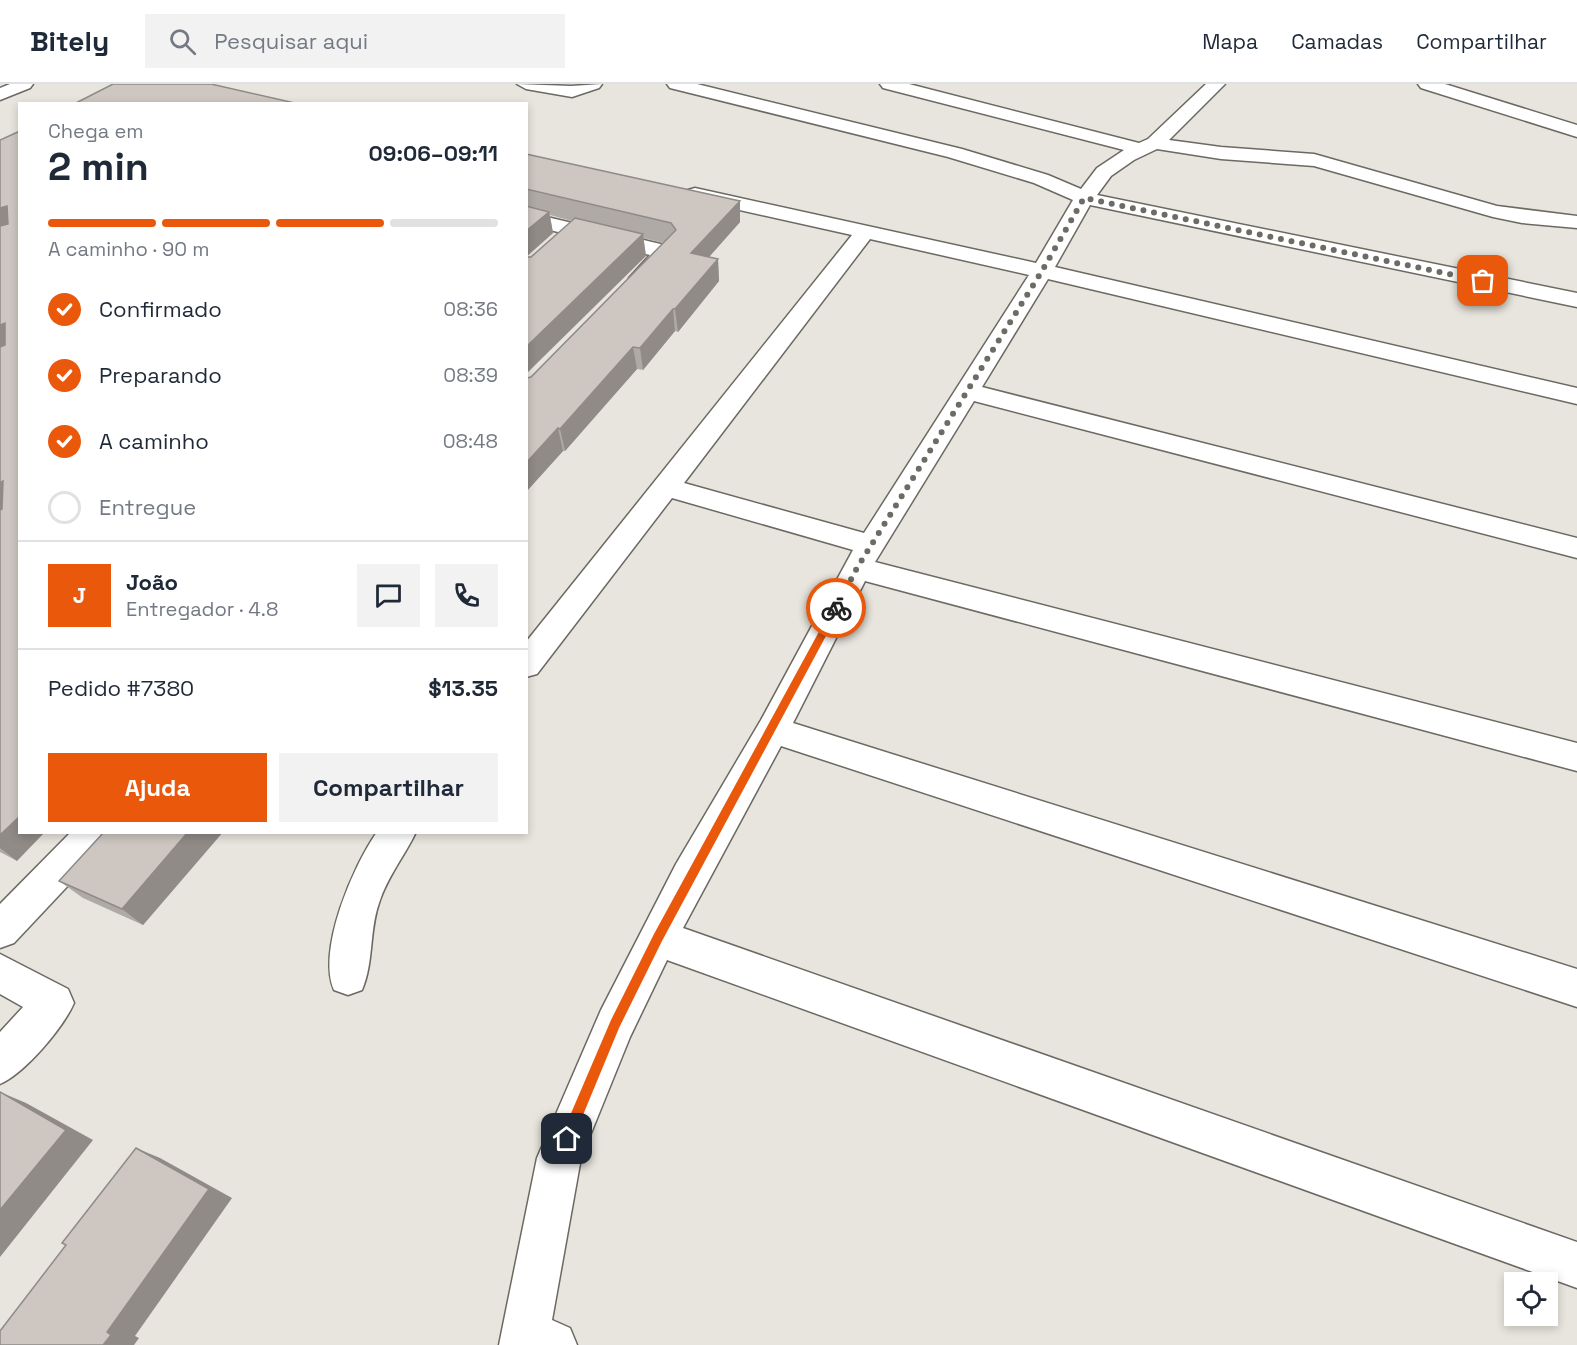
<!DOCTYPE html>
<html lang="pt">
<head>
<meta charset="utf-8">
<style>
	body { margin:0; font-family:"Space Grotesk",sans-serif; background:#f2f2f3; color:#1f2937; height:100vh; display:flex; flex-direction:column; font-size:22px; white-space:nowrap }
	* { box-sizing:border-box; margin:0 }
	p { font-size:20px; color:#747a83 }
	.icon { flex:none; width:33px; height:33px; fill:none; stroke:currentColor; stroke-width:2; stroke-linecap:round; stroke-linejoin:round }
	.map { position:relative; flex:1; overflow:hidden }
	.side { position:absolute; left:18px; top:18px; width:510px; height:732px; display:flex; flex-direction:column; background:#fff; border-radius:0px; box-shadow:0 3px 9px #0003 }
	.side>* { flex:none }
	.buttons { position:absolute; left:1504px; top:1188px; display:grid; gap:12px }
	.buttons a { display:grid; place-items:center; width:54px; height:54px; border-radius:0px; background:#fff; box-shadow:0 3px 9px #0003; font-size:30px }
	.pin { position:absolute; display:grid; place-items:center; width:51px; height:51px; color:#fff; margin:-26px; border-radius:12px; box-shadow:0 3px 9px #0006 }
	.courier { position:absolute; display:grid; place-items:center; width:60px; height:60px; margin:-30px; border:4px solid #ea580c; border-radius:50%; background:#fff; color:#222; box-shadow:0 2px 8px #0007 }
	.headline em { font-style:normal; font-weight:700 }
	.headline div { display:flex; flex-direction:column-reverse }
	.headline { display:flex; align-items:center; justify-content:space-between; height:102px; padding:0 30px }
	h1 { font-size:39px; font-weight:700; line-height:45px }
	.bar { display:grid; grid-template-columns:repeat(4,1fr); gap:9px 6px; align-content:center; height:72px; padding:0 30px }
	.bar i { height:8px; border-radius:4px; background:#e0e1e3 }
	.bar .current { background:#ea580c }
	.bar p { grid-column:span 4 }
	.line { display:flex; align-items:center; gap:15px; padding:0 30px; border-top:2px solid #e0e1e3 }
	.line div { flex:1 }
	.round { display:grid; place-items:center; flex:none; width:63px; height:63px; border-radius:0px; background:#f2f2f3 }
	ol { padding:0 30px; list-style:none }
	li { display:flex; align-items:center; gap:18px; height:66px }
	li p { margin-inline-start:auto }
	li .icon { padding:6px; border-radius:50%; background:#ea580c; color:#fff; stroke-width:4 }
	li:last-child { color:#747a83 }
	li i { width:33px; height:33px; border:3px solid #e0e1e3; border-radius:50% }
	.action { display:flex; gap:12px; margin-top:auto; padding:12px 30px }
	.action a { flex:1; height:69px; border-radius:0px; background:#ea580c; color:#fff; font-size:24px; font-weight:700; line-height:69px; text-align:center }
	.action a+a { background:#f2f2f3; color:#1f2937 }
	header { display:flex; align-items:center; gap:36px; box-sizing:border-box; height:84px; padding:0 30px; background:#fff; border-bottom:2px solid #e0e1e3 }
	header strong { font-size:28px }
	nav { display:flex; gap:33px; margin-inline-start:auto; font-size:21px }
	.search { width:420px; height:54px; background:#f2f2f3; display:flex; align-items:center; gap:15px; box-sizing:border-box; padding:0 21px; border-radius:0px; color:#747a83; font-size:22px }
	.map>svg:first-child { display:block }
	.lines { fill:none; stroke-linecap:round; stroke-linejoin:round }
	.minor-casing { stroke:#6b6962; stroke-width:3 }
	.minor { fill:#fff; fill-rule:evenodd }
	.wall { fill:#b0aaa6 }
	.shaded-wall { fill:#908b87 }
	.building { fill:#cdc6c1; stroke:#908b87; stroke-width:1.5 }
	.route { fill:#ea580c }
	.done { stroke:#6c6b66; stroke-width:6; stroke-dasharray:0 10.8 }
</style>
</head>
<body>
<header>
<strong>Bitely</strong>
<div class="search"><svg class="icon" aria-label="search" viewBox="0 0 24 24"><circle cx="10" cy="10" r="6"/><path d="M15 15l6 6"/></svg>Pesquisar aqui</div>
<nav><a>Mapa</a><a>Camadas</a><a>Compartilhar</a></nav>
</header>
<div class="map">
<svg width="1577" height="1261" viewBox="0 0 1577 1261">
	<rect width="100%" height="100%" fill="#e7e5dd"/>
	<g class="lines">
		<g class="minor-casing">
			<g id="minor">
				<path d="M10 0H33L30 4 0 16V4Z"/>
				<path d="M517 0 571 2 602 0 599 4 572 13 526 5Z"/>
				<path d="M667 0H697L962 65 1048 91 1081 105 1097 84 1124 66 883 4 880 0H909L1139 59 1148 55 1206 0H1225L1169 56 1221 63 1314 70 1497 122 1577 132V144L1522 139 1493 133 1314 82 1221 75 1157 65 1134 76 1111 92 1097 111 1577 209V223L1090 121 1055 183 1577 304V320L1048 195 982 303 1577 454V474L974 317 875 478 1577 659V687L865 497 793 639 1577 885V923L781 662 683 844 1577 1158V1204L667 876 630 953 581 1074 552 1236 570 1244 577 1261H499L537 1074 601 926 676 780 761 636 853 466 672 414 537 590 526 593V558L852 151 695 116 688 114 685 110 688 106 695 104 1036 179 1073 116 1034 99 948 73 670 4ZM870 155 1029 191 864 449 684 399Z"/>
				<path d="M1418 0H1445L1577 41V53L1421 4Z"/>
				<path d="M526 128 673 163 676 168 648 199H632L629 194 650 171 526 140Z"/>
				<path d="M71 748H113L108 759 14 859 0 864V820Z"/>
				<path d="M377 748H416C404 773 387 793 379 819 369 847 374 878 362 906L348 911 334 906C317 866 353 782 377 748Z"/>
				<path d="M0 870 68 905 74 919C63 944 25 989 0 1000V948L23 923 0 910Z"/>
			</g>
		</g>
		<use href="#minor" class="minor"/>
	</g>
	<g class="wall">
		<path d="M0 56 17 777 0 768Z"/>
		<path d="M526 70 740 117V138L709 173 718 175 719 197 678 248 675 247 643 286 637 285 565 367H563L526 408V294L531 293 664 159 643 154 646 172 531 173 572 137 550 131 553 149 526 173Z"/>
		<path d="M104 748H223L143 841 83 814 59 797Z"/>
	</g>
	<g class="shaded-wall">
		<path d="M740 117V138L693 191 691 169Z"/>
		<path d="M7 122 20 140 0 151V124Z"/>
		<path d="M549 128 553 149 526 173V147Z"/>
		<path d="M643 150 646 172 526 290V263Z"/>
		<path d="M718 175 719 197 678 248 675 225Z"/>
		<path d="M673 225 675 247 643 286 640 264Z"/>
		<path d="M5 239 20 259 0 271V241Z"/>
		<path d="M633 263 637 285 565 367 560 345Z"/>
		<path d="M558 344 563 367 526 408V379Z"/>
		<path d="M3 397 20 417 0 429V399Z"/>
		<path d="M20 732V748H45L17 777 0 764V751Z"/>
		<path d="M188 748H223L143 841 122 825Z"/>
		<path d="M0 1008 26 1019 93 1056 0 1173Z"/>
		<path d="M136 1064 160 1074 232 1114 135 1252 139 1254 134 1261H103L107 1248Z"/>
	</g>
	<g class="building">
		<path d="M113 0H211L299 20H74Z"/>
		<path d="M20 47V732L0 751V426L2 425 3 397 0 399V263L5 261V239L0 241V142L8 140 7 122 0 124V56Z"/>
		<path d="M526 70 740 117 691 169 718 175 675 225H673L640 264 633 263 560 345 558 344 526 379V294L531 293 676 146 671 139 526 105Z"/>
		<path d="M526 122 549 128 526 147Z"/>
		<path d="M575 134 643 150 526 263V173H531Z"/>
		<path d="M104 748H188L122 825 59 797Z"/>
		<path d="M0 1008 66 1046 0 1126Z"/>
		<path d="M136 1064 209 1105 107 1248 111 1251 103 1261H0V1247L66 1161 62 1159Z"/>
	</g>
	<path class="route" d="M833 522 841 524 662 857 619 944 571 1060H562L560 1055 611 936 654 850Z"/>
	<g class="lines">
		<path class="done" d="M836 524 857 484 1042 187 1084 114 1483 197"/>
	</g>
</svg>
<div class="buttons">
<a><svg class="icon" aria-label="locate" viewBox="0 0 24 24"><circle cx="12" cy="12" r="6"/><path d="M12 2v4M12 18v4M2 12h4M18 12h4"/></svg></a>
</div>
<div class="pin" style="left:1483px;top:197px;background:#ea580c"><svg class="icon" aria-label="bag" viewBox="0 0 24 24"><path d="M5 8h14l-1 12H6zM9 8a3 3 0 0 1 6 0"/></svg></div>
<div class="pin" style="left:567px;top:1055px;background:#1f2937"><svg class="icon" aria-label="home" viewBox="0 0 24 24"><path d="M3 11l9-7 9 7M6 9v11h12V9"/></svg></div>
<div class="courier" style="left:836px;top:524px"><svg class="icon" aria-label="bike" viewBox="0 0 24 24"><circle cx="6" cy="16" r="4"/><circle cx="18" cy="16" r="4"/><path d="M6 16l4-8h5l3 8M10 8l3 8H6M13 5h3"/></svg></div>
<section class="side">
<div class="headline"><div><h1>2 min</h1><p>Chega em</p></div><em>09:06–09:11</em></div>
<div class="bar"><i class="current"></i><i class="current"></i><i class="current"></i><i></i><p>A caminho · 90 m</p></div>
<ol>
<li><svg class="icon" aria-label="check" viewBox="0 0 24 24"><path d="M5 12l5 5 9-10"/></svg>Confirmado<p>08:36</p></li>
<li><svg class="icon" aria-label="check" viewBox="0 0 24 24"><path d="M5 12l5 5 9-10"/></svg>Preparando<p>08:39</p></li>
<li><svg class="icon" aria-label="check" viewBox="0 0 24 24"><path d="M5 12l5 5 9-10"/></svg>A caminho<p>08:48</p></li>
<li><i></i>Entregue</li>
</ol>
<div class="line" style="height:108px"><b class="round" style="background:#ea580c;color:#fff">J</b><div><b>João</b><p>Entregador · 4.8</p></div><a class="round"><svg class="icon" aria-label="chat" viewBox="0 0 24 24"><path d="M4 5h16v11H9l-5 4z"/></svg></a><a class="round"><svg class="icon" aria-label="phone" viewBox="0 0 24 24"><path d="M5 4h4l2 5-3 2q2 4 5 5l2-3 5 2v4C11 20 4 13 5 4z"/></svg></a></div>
<div class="line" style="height:78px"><div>Pedido #7380</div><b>$13.35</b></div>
<div class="action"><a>Ajuda</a><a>Compartilhar</a></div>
</section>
</div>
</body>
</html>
